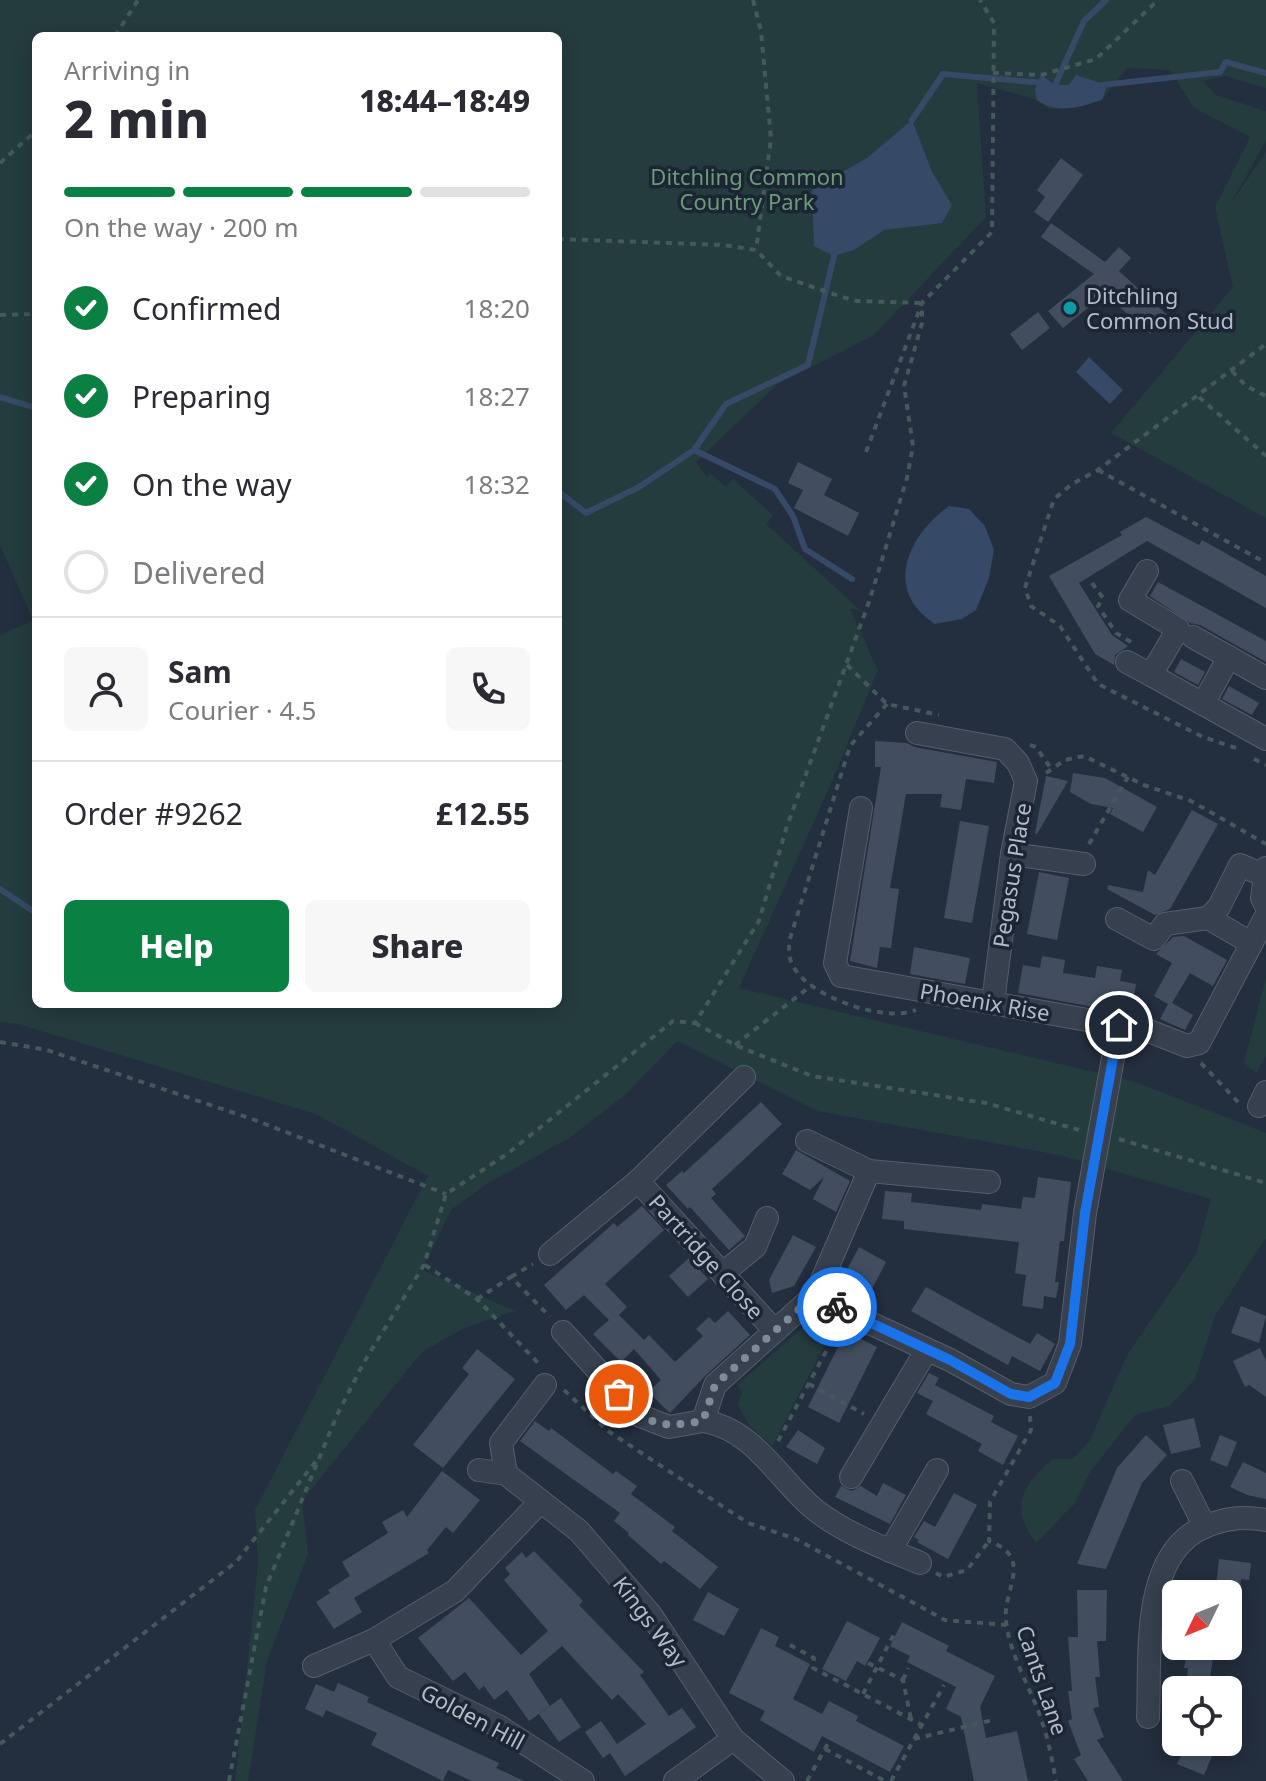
<!DOCTYPE html>
<html lang="en">
<head>
<meta charset="utf-8">
<style>
	body { margin:0; font-family:"Noto Sans",sans-serif; background:#f7f7f7; color:#2b2b33; height:100vh; display:flex; flex-direction:column; font-size:30px; white-space:nowrap }
	* { box-sizing:border-box; margin:0 }
	p { font-size:26px; color:#7c7c81 }
	.icon { flex:none; width:44px; height:44px; fill:none; stroke:currentColor; stroke-width:2; stroke-linecap:round; stroke-linejoin:round }
	.map { position:relative; flex:1; overflow:hidden }
	.sheet { position:absolute; left:32px; top:32px; width:530px; height:976px; display:flex; flex-direction:column; background:#fff; border-radius:12px; box-shadow:0 4px 20px #0003 }
	.sheet>* { flex:none }
	.needle { width:52px; rotate:227deg }
	.fabs { position:absolute; left:1162px; top:1580px; display:grid; gap:16px }
	.fabs a { display:grid; place-items:center; width:80px; height:80px; border-radius:12px; background:#fff; box-shadow:0 4px 20px #0003; font-size:40px }
	.pin { position:absolute; display:grid; place-items:center; width:68px; height:68px; color:#fff; margin:-34px; border:4px solid #fff; border-radius:50%; box-shadow:0 2px 8px #0007 }
	.courier { position:absolute; display:grid; place-items:center; width:80px; height:80px; margin:-40px; border:6px solid #1a73e8; border-radius:50%; background:#fff; color:#222; box-shadow:0 2px 10px #0007 }
	.head em { font-style:normal; font-weight:800 }
	.head div { display:flex; flex-direction:column-reverse }
	.head { display:flex; align-items:center; justify-content:space-between; height:136px; padding:0 32px }
	h1 { font-size:52px; font-weight:800; line-height:60px }
	.bar { display:grid; grid-template-columns:repeat(4,1fr); gap:12px 8px; align-content:center; height:96px; padding:0 32px }
	.bar i { height:10px; border-radius:6px; background:#e1e1e2 }
	.bar .selected { background:#0b8043 }
	.bar p { grid-column:span 4 }
	.line { display:flex; align-items:center; gap:20px; padding:0 32px; border-top:2px solid #e1e1e2 }
	.line div { flex:1 }
	.round { display:grid; place-items:center; flex:none; width:84px; height:84px; border-radius:12px; background:#f7f7f7 }
	ol { padding:0 32px; list-style:none }
	li { display:flex; align-items:center; gap:24px; height:88px }
	li p { margin-inline-start:auto }
	li .icon { padding:8px; border-radius:50%; background:#0b8043; color:#fff; stroke-width:4 }
	li:last-child { color:#7c7c81 }
	li i { width:44px; height:44px; border:4px solid #e1e1e2; border-radius:50% }
	.primary-button { display:flex; gap:16px; margin-top:auto; padding:16px 32px }
	.primary-button a { flex:1; height:92px; border-radius:12px; background:#0b8043; color:#fff; font-size:32px; font-weight:800; line-height:92px; text-align:center }
	.primary-button a+a { background:#f7f7f7; color:#2b2b33 }
	.map>svg:first-child { display:block }
	.green { fill:#253c3f; fill-rule:evenodd }
	.water { fill:#364966 }
	.lines { fill:none; stroke-linecap:round; stroke-linejoin:round }
	.stream { stroke:#364966; stroke-width:6 }
	.building { fill:#424e60 }
	.minor-casing { stroke:#555e6c; stroke-width:24 }
	.path { stroke:#43595c; stroke-width:4; stroke-dasharray:6 6; stroke-linecap:butt }
	.minor { stroke:#37404e; stroke-width:22 }
	.done { stroke:#818a98; stroke-width:8; stroke-dasharray:0 14.4 }
	.route { stroke:#1a73e8; stroke-width:10 }
	.culture-dot { fill:#0f9aa8; stroke:#1c2533; stroke-width:3 }
	.labels { text-anchor:middle; dominant-baseline:central; stroke-width:7; stroke-linejoin:round; paint-order:stroke }
	.park-label { font-size:22px; fill:#6a9b76; stroke:#1c2533 }
	.poi-label { font-size:22px; fill:#b3bbc9; stroke:#1c2533; text-anchor:start }
	.street-label { font-size:22px; fill:#b3bbc9; stroke:#1c2533 }
</style>
</head>
<body>
<div class="map">
<svg width="1266" height="1781" viewBox="0 0 1266 1781">
	<rect width="100%" height="100%" fill="#232e3e"/>
	<g class="green">
		<path d="M0 0H1266V88L1225 76 1203 81 1216 95 1266 111V141L1229 206 1266 152V518L1111 433 1233 287 1215 207 1250 137 1194 108 1170 70 1127 68 1102 100 1080 107 1049 109 1037 100 977 83 986 217 874 335 778 384 696 462 707 477 710 473 726 487 733 479 773 515 766 524 860 610 850 609 878 670 829 788 739 988 1136 1082 1266 1133V1238L1215 1316 1195 1379 1169 1406 1135 1415 1090 1472 1075 1503 1036 1543C1009 1507 1022 1485 1053 1459H1073L1090 1440 1127 1355 1196 1254 1211 1199 1059 1155 817 1111 677 1041 625 1095 569 1138 488 1183 451 1210 422 1270 515 1311 462 1329 422 1352 302 1501 308 1554 267 1661 248 1781H235L258 1564 255 1510 428 1176 316 1114 18 1024 0 1022V635L33 620 0 545ZM36 36H558V1004H36Z"/>
		<path d="M1266 977V1056L1256 1073 1244 1063Z"/>
		<path d="M825 1308 835 1314V1325L772 1446 749 1425 738 1405 742 1392 737 1385Z"/>
	</g>
	<g class="water">
		<path d="M1041 75 1055 85H1069L1076 75 1107 85 1102 100C1079 107 1058 115 1037 100L1035 90Z"/>
		<path d="M912 120 932 172 952 205 942 223 884 230 854 250 834 256 814 246 812 190 867 158Z"/>
		<path d="M1089 357 1123 390 1110 404 1076 372Z"/>
		<path d="M949 506 969 509 985 526 994 550 989 578 976 610 962 619 935 624C883 591 907 536 949 506Z"/>
	</g>
	<g class="lines">
		<g class="stream">
			<path d="M1055 85 1084 21 1106 0"/>
			<path d="M1102 85 1220 72 1226 62 1266 73"/>
			<path d="M912 120 943 74 1043 83"/>
			<path d="M0 397 36 408"/>
			<path d="M694 450 775 489 793 516 805 549 852 579"/>
			<path d="M558 491 586 513 639 487 694 450 726 404 808 365 834 256"/>
			<path d="M0 889 36 913"/>
		</g>
	</g>
	<g class="building">
		<path d="M1061 158 1083 175 1048 222 1034 212 1045 197 1037 190Z"/>
		<path d="M1051 223 1105 262 1119 247 1131 258 1119 271 1167 315 1150 334 1105 294 1063 328 1048 311 1094 274 1041 237Z"/>
		<path d="M1038 312 1050 328 1022 350 1010 334Z"/>
		<path d="M798 462 832 479 824 495 859 513 848 536 794 508 803 490 788 483Z"/>
		<path d="M1146 517 1199 545 1202 540 1266 576V608L1147 541 1079 583 1112 635 1128 646 1115 655 1114 665 1095 654 1049 576 1122 535 1120 532Z"/>
		<path d="M1158 582 1266 641V662L1200 625 1190 623 1150 596Z"/>
		<path d="M1181 659 1205 672 1198 685 1174 672Z"/>
		<path d="M1229 686 1259 703 1252 715 1222 699Z"/>
		<path d="M875 741 907 743 914 747 997 762 994 783 966 779 961 810 940 807 942 794H906L890 888 899 889 891 948 880 947 877 968 850 961 881 767H875Z"/>
		<path d="M1073 773 1105 778 1157 807 1143 832 1110 814 1113 808 1091 804 1070 792Z"/>
		<path d="M1046 776 1068 781 1037 834 1035 833Z"/>
		<path d="M1192 810 1218 824 1170 909 1155 915 1107 889 1108 885 1143 892 1148 870 1155 875Z"/>
		<path d="M960 821 989 826 972 923 944 918Z"/>
		<path d="M1039 872 1069 878 1057 940 1027 934Z"/>
		<path d="M1184 936 1227 960 1213 986 1190 973 1172 1003 1193 1015 1185 1030 1160 1019 1168 1004 1154 996 1172 963 1156 954 1173 937Z"/>
		<path d="M914 947 970 958 965 984 910 974Z"/>
		<path d="M1042 956 1065 960 1063 973 1095 978 1097 966 1122 970 1120 981 1136 984 1131 1014 1018 993 1023 965 1040 968Z"/>
		<path d="M761 1102 782 1124 712 1189 716 1194 711 1198 745 1236 729 1250 690 1207 688 1209 666 1185 682 1171 684 1173Z"/>
		<path d="M796 1150 850 1181 836 1212 813 1199 824 1177 810 1190 782 1174Z"/>
		<path d="M1038 1177 1071 1182 1064 1241H1060L1055 1282H1059L1056 1298 1044 1296 1043 1309 1022 1306 1026 1275 1015 1273 1019 1242 904 1229V1221L882 1219 885 1191 912 1193 911 1202 981 1210 982 1204 1021 1209 1023 1197 1035 1198Z"/>
		<path d="M642 1206 664 1230 605 1284 627 1307 619 1315 644 1340 649 1335 675 1362 703 1336 696 1329 709 1317 715 1323 728 1311 750 1335 706 1375 670 1413 648 1392 661 1380 634 1349 621 1362 593 1334 609 1320 584 1295 566 1310 544 1285 614 1223 617 1227Z"/>
		<path d="M793 1235 816 1247 794 1286 772 1293 769 1280Z"/>
		<path d="M859 1247 886 1262 870 1293 842 1279Z"/>
		<path d="M689 1258 708 1279 688 1297 669 1276Z"/>
		<path d="M926 1287 1030 1344 1037 1333 1055 1344 1040 1371 1012 1356 1008 1365 911 1311Z"/>
		<path d="M1241 1306 1266 1316 1259 1343 1231 1333Z"/>
		<path d="M846 1331 877 1347 839 1423 808 1407Z"/>
		<path d="M1260 1348 1266 1361V1397L1249 1385 1245 1387 1233 1361Z"/>
		<path d="M477 1349 515 1379 443 1468 413 1445 469 1374 462 1368Z"/>
		<path d="M929 1373 939 1378 935 1385 994 1416 991 1422 1018 1436 1003 1465 978 1451 982 1444 926 1414 933 1401 917 1393Z"/>
		<path d="M1194 1418 1201 1447 1171 1454 1163 1425Z"/>
		<path d="M535 1421 549 1431 551 1428 613 1474 616 1471 637 1486 631 1494 675 1527 672 1531 718 1567 700 1589 664 1561 661 1564 628 1535 629 1533 614 1521 620 1513 520 1441Z"/>
		<path d="M798 1430 825 1448 817 1464 786 1447Z"/>
		<path d="M1146 1435 1167 1455 1142 1483 1106 1569 1077 1564 1117 1468Z"/>
		<path d="M1220 1435 1237 1442 1227 1467 1210 1460Z"/>
		<path d="M1243 1462 1266 1473V1499L1247 1495 1230 1487Z"/>
		<path d="M442 1471 480 1500 453 1533 446 1527 427 1550 429 1553 354 1598 362 1612 334 1629 316 1602 330 1593 328 1590 350 1576 342 1562 388 1533 382 1522 403 1510 407 1517Z"/>
		<path d="M883 1483 906 1495 890 1524 835 1497 841 1486 852 1491 861 1486 877 1496Z"/>
		<path d="M954 1493 977 1505 948 1559 917 1542 919 1540 914 1537 924 1521 935 1527Z"/>
		<path d="M534 1551 583 1601 579 1605 644 1672 640 1675 669 1716 682 1708 696 1727 625 1776 610 1753 603 1758 585 1732 601 1721 617 1744 646 1724 618 1694 612 1700 562 1646 529 1674 550 1706 529 1721 507 1690 494 1700 484 1686 479 1690 465 1672 453 1681 418 1638 469 1598 521 1655 548 1631 504 1580 510 1574 505 1568 522 1552 526 1558Z"/>
		<path d="M1219 1559 1251 1563 1249 1580 1241 1579 1240 1589 1216 1586Z"/>
		<path d="M1077 1590H1107L1106 1641H1097L1100 1677H1095L1099 1707 1093 1708 1104 1737 1097 1740 1123 1781H1088L1074 1759 1081 1755 1068 1721 1072 1719 1068 1691H1072L1068 1637H1078Z"/>
		<path d="M708 1592 739 1609 724 1636 693 1620Z"/>
		<path d="M847 1621 880 1638 865 1666 857 1661 846 1681 822 1669Z"/>
		<path d="M902 1622 949 1646 946 1651 995 1676 980 1707 986 1738 1017 1731 1028 1781H974L961 1717 946 1709 956 1687 907 1662 910 1656 890 1646Z"/>
		<path d="M761 1628 779 1637 775 1646 810 1664 793 1699 822 1714 829 1701 858 1716 856 1721 904 1746 890 1772 822 1736 814 1752 760 1720 765 1711 729 1693Z"/>
		<path d="M1188 1646H1215L1208 1690H1186L1188 1668H1184Z"/>
		<path d="M338 1683 369 1697 367 1702 499 1763 496 1768 524 1781H472L448 1770 443 1781 371 1745 377 1733 326 1710 323 1717 305 1709 316 1684 334 1692Z"/>
		<path d="M561 1698 581 1727 559 1742 539 1714Z"/>
		<path d="M1186 1745 1212 1756 1204 1775 1177 1764Z"/>
	</g>
	<g class="lines">
		<g class="minor-casing">
			<g id="minor">
				<path d="M1193 637 1266 678"/>
				<path d="M1127 662 1151 675 1178 629 1130 600 1147 571"/>
				<path d="M1151 675 1266 739"/>
				<path d="M1203 704 1229 657"/>
				<path d="M917 733 1005 749 1018 763 1026 781 1012 854 993 1002"/>
				<path d="M861 808 835 963 841 976 1149 1031 1187 1046 1199 1043 1266 916"/>
				<path d="M1012 854 1084 864"/>
				<path d="M1266 868 1262 898 1266 906"/>
				<path d="M1117 919 1154 939 1165 924 1208 918"/>
				<path d="M1251 943 1208 918 1219 907 1240 865 1263 875"/>
				<path d="M1259 1106 1266 1092"/>
				<path d="M807 1141 869 1171 989 1182"/>
				<path d="M638 1181 775 1331"/>
				<path d="M550 1254 638 1181 744 1077"/>
				<path d="M723 1273 755 1247 767 1218"/>
				<path d="M816 1294 869 1171"/>
				<path d="M563 1332 638 1415 669 1427 703 1421"/>
				<path d="M479 1470 506 1474 579 1531 651 1615 733 1739 783 1781"/>
				<path d="M506 1474 501 1443 545 1385"/>
				<path d="M851 1477 926 1351"/>
				<path d="M1182 1481 1205 1527"/>
				<path d="M890 1551 937 1470"/>
				<path d="M920 1563C884 1548 844 1533 814 1509 778 1479 754 1429 703 1421L715 1385 816 1294 846 1312 950 1360 1011 1394 1029 1397 1055 1383 1070 1344 1085 1213 1119 1025"/>
				<path d="M374 1640 398 1677 500 1727 583 1781"/>
				<path d="M314 1666 374 1640 455 1591 540 1502"/>
				<path d="M1148 1717C1151 1658 1139 1553 1206 1526 1227 1518 1243 1516 1266 1520"/>
				<path d="M675 1781 733 1739"/>
			</g>
		</g>
		<g class="path">
			<path d="M753 0 761 31 771 139 756 250"/>
			<path d="M115 36 138 0"/>
			<path d="M993 73 1041 75 1096 59 1158 0"/>
			<path d="M0 163 36 131"/>
			<path d="M558 239 724 245 756 250 781 276 839 296 857 301 922 303"/>
			<path d="M0 315 36 314"/>
			<path d="M1232 371 1246 386 1266 396"/>
			<path d="M1199 397 1266 456"/>
			<path d="M866 452 922 303 992 232 994 23 980 0"/>
			<path d="M1098 470 1266 563"/>
			<path d="M1092 583 1103 598 1098 606 1116 633 1131 642"/>
			<path d="M847 665 887 704 939 715"/>
			<path d="M887 704 850 746 789 942C789 950 789 960 793 966 809 997 885 1023 916 1010"/>
			<path d="M1030 745 1036 747 1052 770"/>
			<path d="M1236 748 1203 737 1098 684 1060 626 1031 606 1025 588 1054 499 1072 484 1098 470 1266 344"/>
			<path d="M1254 759 1266 765"/>
			<path d="M1046 773 1065 760 1084 756 1144 785 1191 801 1266 844"/>
			<path d="M1089 844 1128 777"/>
			<path d="M695 1023 735 1045 812 1076 986 1103 1079 1130"/>
			<path d="M0 1042 47 1050 252 1119 446 1194"/>
			<path d="M735 1045 812 985"/>
			<path d="M1201 1063 1239 1103"/>
			<path d="M1119 1139 1266 1183"/>
			<path d="M425 1265 477 1299 541 1366"/>
			<path d="M511 1277 533 1264"/>
			<path d="M477 1299 511 1277 550 1317"/>
			<path d="M809 1384 864 1414"/>
			<path d="M564 1390 608 1431 748 1523 796 1539 945 1620 1006 1625"/>
			<path d="M1030 1416 1031 1430 990 1502 989 1541C1035 1558 1002 1590 1006 1621 1009 1649 1024 1677 1035 1703 1046 1728 1051 1754 1056 1781"/>
			<path d="M778 1441 838 1329"/>
			<path d="M936 1573 943 1577 967 1570 989 1541"/>
			<path d="M790 1645 814 1658 813 1668 922 1725"/>
			<path d="M868 1663 903 1680 911 1719"/>
			<path d="M903 1680 908 1668"/>
			<path d="M863 1694 894 1634"/>
			<path d="M914 1739 993 1720"/>
			<path d="M0 1744 236 1562 317 1460"/>
			<path d="M825 1749 885 1781"/>
			<path d="M229 1781 266 1587 337 1415 364 1362 424 1265 446 1194 507 1154 673 1021 695 1023 759 921 787 826 869 602 907 478 913 446 904 386 922 323V303"/>
			<path d="M807 1781 831 1738"/>
			<path d="M891 1781 944 1685"/>
		</g>
		<use href="#minor" class="minor"/>
	</g>
	<g class="lines">
		<path class="done" d="M619 1394C649 1427 661 1428 703 1421L715 1385 816 1294 837 1307"/>
		<path class="route" d="M837 1307 950 1360 1011 1394 1029 1397 1055 1383 1070 1344 1085 1213 1119 1025"/>
	</g>
	<circle class="culture-dot" cx="1070" cy="308" r="8"/>
	<g class="labels">
		<g class="park-label">
			<text x="747" y="176">Ditchling Common<tspan x="747" dy="25">Country Park</tspan></text>
		</g>
		<g class="poi-label">
			<text x="1086" y="295">Ditchling<tspan x="1086" dy="25">Common Stud</tspan></text>
		</g>
		<g class="street-label">
			<text transform="translate(1011 875) rotate(-81)">Pegasus Place</text>
			<text transform="translate(985 1001) rotate(10)">Phoenix Rise</text>
			<text transform="translate(707 1256) rotate(48)">Partridge Close</text>
			<text transform="translate(651 1621) rotate(53)">Kings Way</text>
			<text transform="translate(1043 1680) rotate(71)">Cants Lane</text>
			<text transform="translate(473 1716) rotate(28)">Golden Hill</text>
		</g>
	</g>
</svg>
<div class="fabs">
<a><svg class="needle" viewBox="-14 -14 28 28"><path d="M0-13l5 13h-10z" fill="#e53935"/><path d="M0 13l5-13h-10z" fill="#7c7c81"/></svg></a>
<a><svg class="icon" aria-label="locate" viewBox="0 0 24 24"><circle cx="12" cy="12" r="6"/><path d="M12 2v4M12 18v4M2 12h4M18 12h4"/></svg></a>
</div>
<div class="pin" style="left:619px;top:1394px;background:#ea580c"><svg class="icon" aria-label="bag" viewBox="0 0 24 24"><path d="M5 8h14l-1 12H6zM9 8a3 3 0 0 1 6 0"/></svg></div>
<div class="pin" style="left:1119px;top:1025px;background:#1f2937"><svg class="icon" aria-label="home" viewBox="0 0 24 24"><path d="M3 11l9-7 9 7M6 9v11h12V9"/></svg></div>
<div class="courier" style="left:837px;top:1307px"><svg class="icon" aria-label="bike" viewBox="0 0 24 24"><circle cx="6" cy="16" r="4"/><circle cx="18" cy="16" r="4"/><path d="M6 16l4-8h5l3 8M10 8l3 8H6M13 5h3"/></svg></div>
<section class="sheet">
<div class="head"><div><h1>2 min</h1><p>Arriving in</p></div><em>18:44–18:49</em></div>
<div class="bar"><i class="selected"></i><i class="selected"></i><i class="selected"></i><i></i><p>On the way · 200 m</p></div>
<ol>
<li><svg class="icon" aria-label="check" viewBox="0 0 24 24"><path d="M5 12l5 5 9-10"/></svg>Confirmed<p>18:20</p></li>
<li><svg class="icon" aria-label="check" viewBox="0 0 24 24"><path d="M5 12l5 5 9-10"/></svg>Preparing<p>18:27</p></li>
<li><svg class="icon" aria-label="check" viewBox="0 0 24 24"><path d="M5 12l5 5 9-10"/></svg>On the way<p>18:32</p></li>
<li><i></i>Delivered</li>
</ol>
<div class="line" style="height:144px"><a class="round"><svg class="icon" aria-label="person" viewBox="0 0 24 24"><circle cx="12" cy="8" r="4"/><path d="M4 21q1-7 8-7t8 7"/></svg></a><div><b>Sam</b><p>Courier · 4.5</p></div><a class="round"><svg class="icon" aria-label="phone" viewBox="0 0 24 24"><path d="M5 4h4l2 5-3 2q2 4 5 5l2-3 5 2v4C11 20 4 13 5 4z"/></svg></a></div>
<div class="line" style="height:104px"><div>Order #9262</div><b>£12.55</b></div>
<div class="primary-button"><a>Help</a><a>Share</a></div>
</section>
</div>
</body>
</html>
